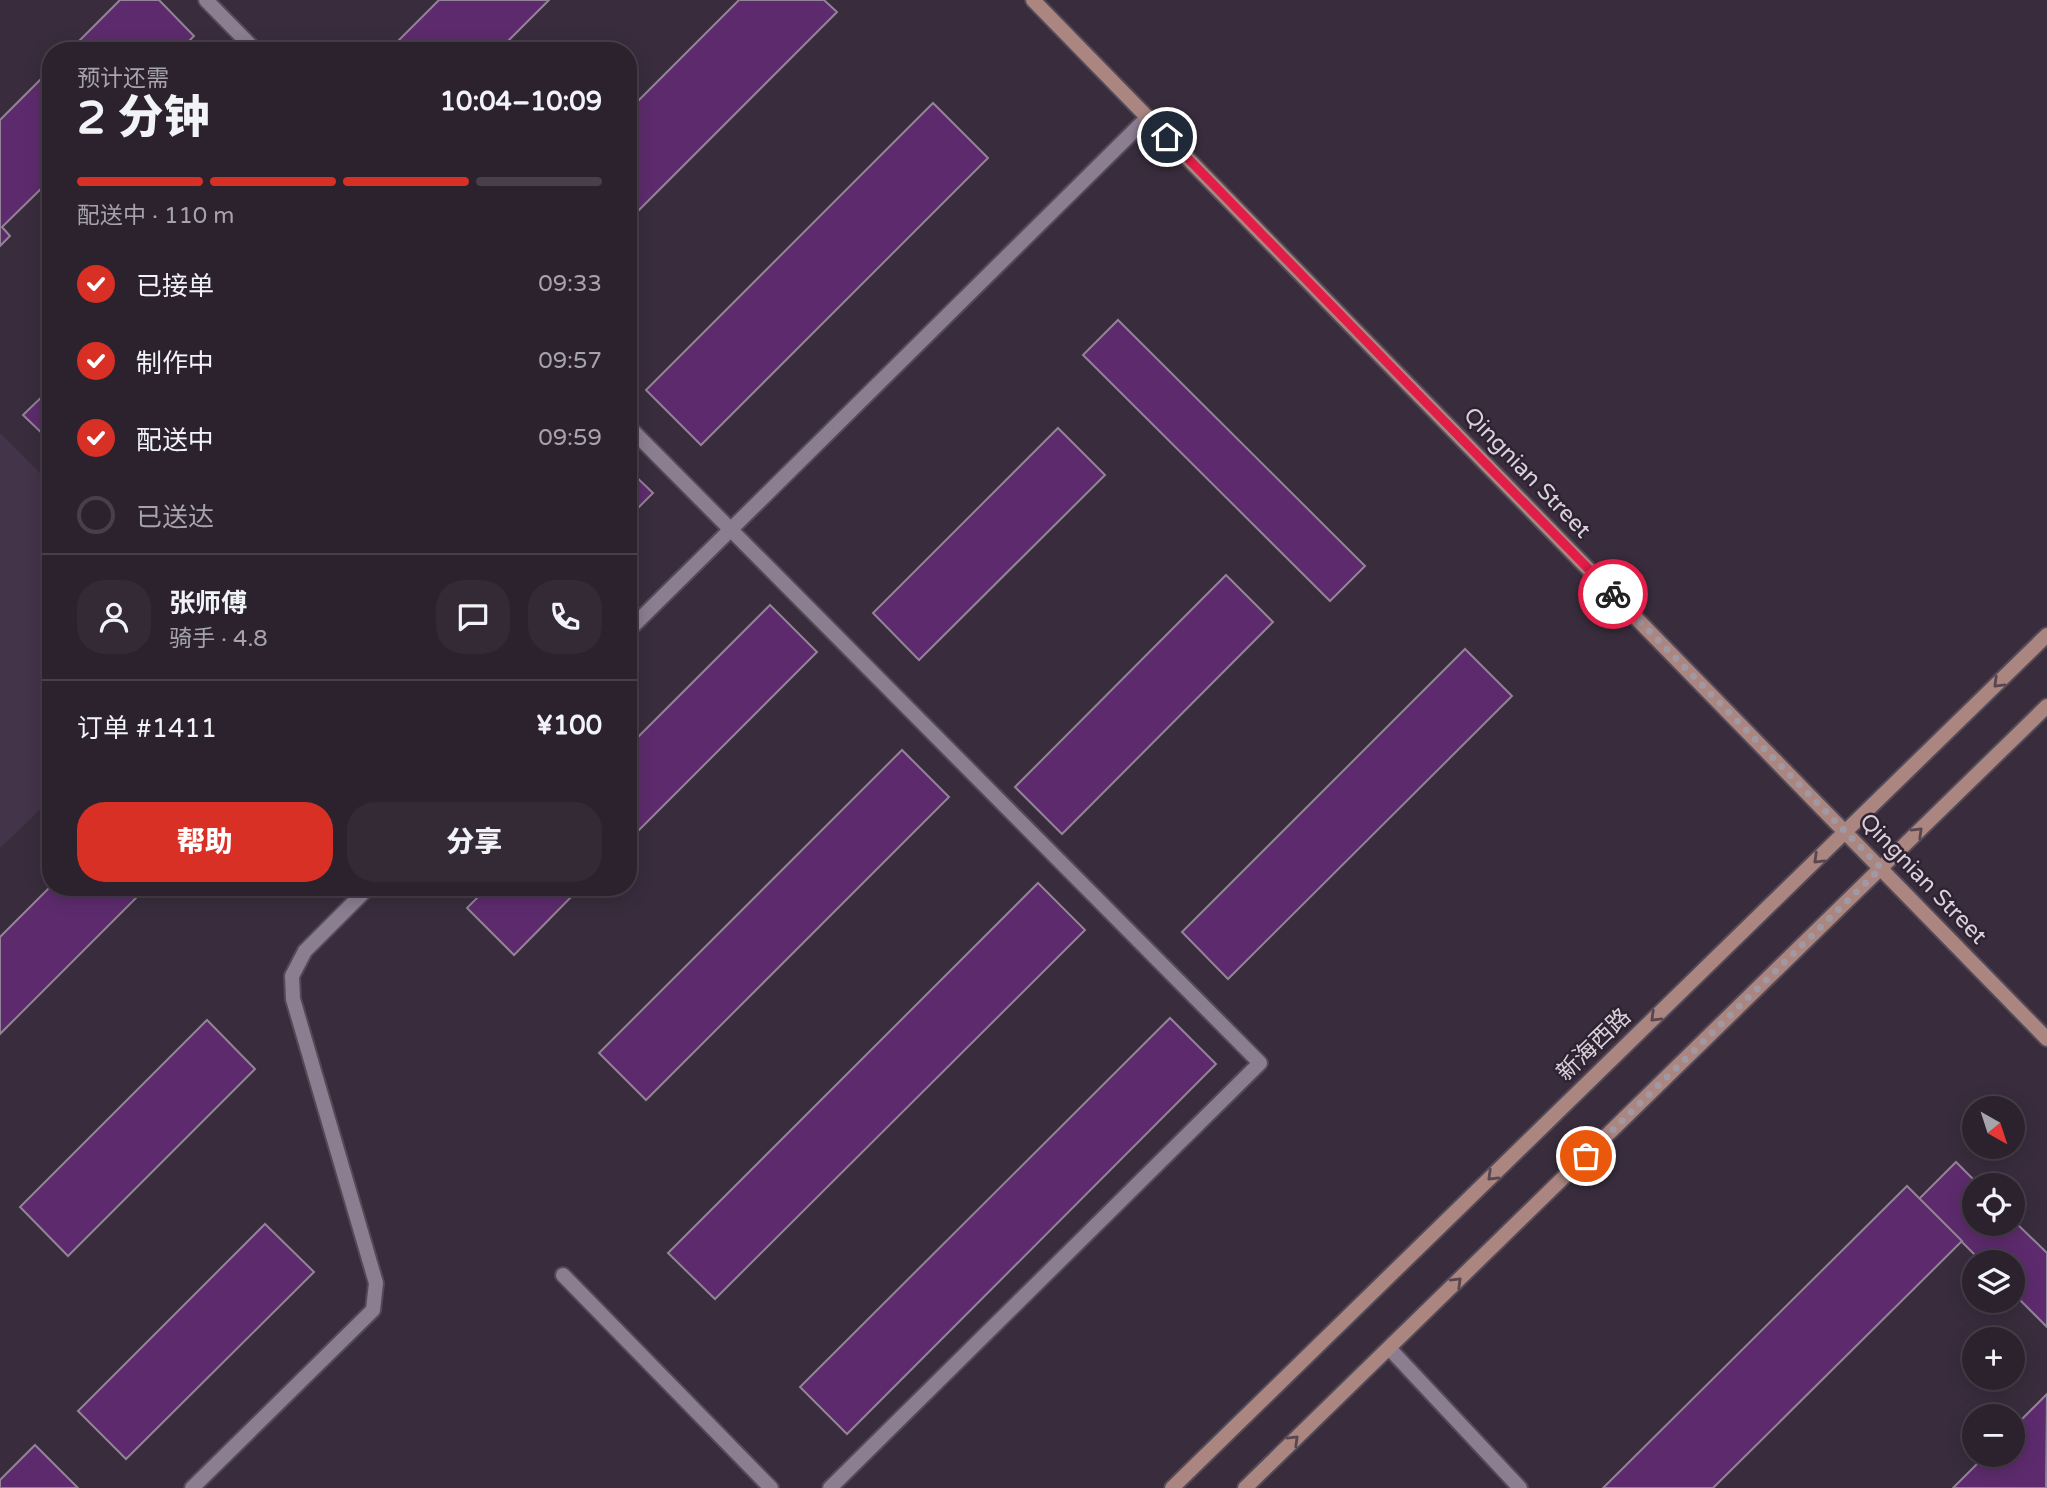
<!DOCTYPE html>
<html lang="zh">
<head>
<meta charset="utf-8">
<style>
	body { margin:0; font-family:"Varela Round","Noto Sans SC",sans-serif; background:#332a36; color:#f1f3f6; height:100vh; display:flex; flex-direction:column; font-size:26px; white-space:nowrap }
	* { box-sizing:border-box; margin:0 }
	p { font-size:23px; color:#a6a4aa }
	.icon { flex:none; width:38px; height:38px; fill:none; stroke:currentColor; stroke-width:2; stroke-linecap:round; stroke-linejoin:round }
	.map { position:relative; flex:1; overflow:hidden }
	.sheet { position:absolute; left:42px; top:42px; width:595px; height:854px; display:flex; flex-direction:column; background:#2b222e; border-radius:28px; box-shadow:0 4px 18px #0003,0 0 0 2px #473f4a }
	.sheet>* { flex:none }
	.needle { width:46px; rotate:141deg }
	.tools { position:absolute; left:1962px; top:1096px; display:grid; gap:14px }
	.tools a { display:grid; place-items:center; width:63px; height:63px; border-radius:50%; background:#2b222e; box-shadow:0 4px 18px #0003,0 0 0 2px #473f4a; font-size:35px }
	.pin { position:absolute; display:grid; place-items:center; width:60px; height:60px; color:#fff; margin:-30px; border:4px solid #fff; border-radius:50%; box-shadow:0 2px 7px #0007 }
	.courier { position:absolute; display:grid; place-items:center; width:70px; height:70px; margin:-35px; border:5px solid #e11d48; border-radius:50%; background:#fff; color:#222; box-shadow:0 2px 9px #0007 }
	.overview em { font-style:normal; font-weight:800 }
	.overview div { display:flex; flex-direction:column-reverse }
	.overview { display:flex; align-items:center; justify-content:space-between; height:119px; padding:0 35px }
	h1 { font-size:46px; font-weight:800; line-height:52px }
	.bar { display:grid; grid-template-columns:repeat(4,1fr); gap:10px 7px; align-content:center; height:84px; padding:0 35px }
	.bar i { height:9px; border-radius:5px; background:#473f4a }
	.bar .current { background:#d93025 }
	.bar p { grid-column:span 4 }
	.line { display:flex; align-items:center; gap:18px; padding:0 35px; border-top:2px solid #473f4a }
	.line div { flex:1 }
	.round { display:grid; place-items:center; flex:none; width:74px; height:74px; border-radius:28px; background:#332a36 }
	ol { padding:0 35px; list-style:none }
	li { display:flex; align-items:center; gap:21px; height:77px }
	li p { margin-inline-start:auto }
	li .icon { padding:7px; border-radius:50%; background:#d93025; color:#fff; stroke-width:4 }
	li:last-child { color:#a6a4aa }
	li i { width:38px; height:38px; border:4px solid #473f4a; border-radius:50% }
	.button { display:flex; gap:14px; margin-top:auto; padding:14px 35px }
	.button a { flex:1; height:80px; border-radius:28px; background:#d93025; color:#fff; font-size:28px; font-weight:800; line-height:80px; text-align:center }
	.button a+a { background:#332a36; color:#f1f3f6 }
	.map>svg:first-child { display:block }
	.built { fill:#443449 }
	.building { fill:#5d2b6d; stroke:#928496; stroke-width:2 }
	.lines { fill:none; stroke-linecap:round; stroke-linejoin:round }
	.lane-casing { stroke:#544a57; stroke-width:18 }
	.secondary-casing { stroke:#544a57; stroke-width:18 }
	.lane { stroke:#8c7e91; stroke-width:14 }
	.secondary { stroke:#ab8680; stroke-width:14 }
	.oneway { stroke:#5a464e }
	.done { stroke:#a098a3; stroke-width:7; stroke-dasharray:0 12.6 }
	.route { stroke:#e11d48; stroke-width:9 }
	.labels { text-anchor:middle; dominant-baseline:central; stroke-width:5; stroke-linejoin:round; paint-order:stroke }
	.street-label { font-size:23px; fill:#d8d1da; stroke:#2f2333 }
</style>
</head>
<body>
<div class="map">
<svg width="2047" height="1488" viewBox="0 0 2047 1488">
	<rect width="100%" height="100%" fill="#392d3d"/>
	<path class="built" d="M0 433 51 484V799L0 848Z"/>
	<g class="building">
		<path d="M120 0H159L194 36 179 51H69Z"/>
		<path d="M439 0H549L498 51H388Z"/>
		<path d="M739 0H824L837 12 628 221V111Z"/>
		<path d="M51 69V179L2 227 10 236 0 246V120Z"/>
		<path d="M933 103 988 158 701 445 646 390Z"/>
		<path d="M1118 320 1365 566 1330 601 1083 355Z"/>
		<path d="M51 388V442L23 415Z"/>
		<path d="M1058 428 1105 475 919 660 873 613Z"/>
		<path d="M628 469 653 493 628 518Z"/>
		<path d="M1226 575 1273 622 1062 834 1015 787Z"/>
		<path d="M770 605 817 652 628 841V747Z"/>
		<path d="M1465 649 1512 696 1228 979 1182 932Z"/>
		<path d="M902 750 949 797 646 1100 599 1053Z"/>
		<path d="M1038 883 1085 930 715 1299 668 1253Z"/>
		<path d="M51 886 147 887 0 1034V937Z"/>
		<path d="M488 887H581L514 955 467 908Z"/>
		<path d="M1170 1018 1216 1064 847 1434 800 1387Z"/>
		<path d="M207 1020 255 1069 68 1256 20 1207Z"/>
		<path d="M1956 1162 1979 1185H1974V1223H2012V1219L2047 1253V1327L2012 1292V1262H1982L1919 1199Z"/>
		<path d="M1907 1186 1962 1241 1713 1488H1603Z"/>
		<path d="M265 1224 314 1272 126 1459 78 1411Z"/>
		<path d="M2047 1394 2046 1488H1953L1987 1454H2012V1429Z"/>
		<path d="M35 1445 78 1488H0V1480Z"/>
	</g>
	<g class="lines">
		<g class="lane-casing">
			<g id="lane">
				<path d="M206 0 256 51"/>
				<path d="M628 426 1260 1063 830 1488"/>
				<path d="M628 631 1148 117"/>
				<path d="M563 1275 771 1488"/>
				<path d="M1389 1348 1520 1488"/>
				<path d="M192 1488 373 1310 376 1283 293 999 292 976 305 951 369 887"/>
			</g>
		</g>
		<g class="secondary-casing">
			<g id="secondary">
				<path d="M1033 0 2047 1039"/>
				<path d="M1172 1488 2047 635"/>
				<path d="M1245 1488 2047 706"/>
			</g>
		</g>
		<use href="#lane" class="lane"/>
		<use href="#secondary" class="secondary"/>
	</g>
	<defs><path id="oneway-chevron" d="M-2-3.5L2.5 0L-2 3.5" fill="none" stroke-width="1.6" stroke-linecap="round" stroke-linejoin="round" transform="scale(1.75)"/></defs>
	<g class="oneway">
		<use href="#oneway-chevron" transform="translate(1998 683) rotate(136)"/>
		<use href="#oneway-chevron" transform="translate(1918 832) rotate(-44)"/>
		<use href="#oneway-chevron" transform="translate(1818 859) rotate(136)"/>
		<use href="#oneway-chevron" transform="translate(1655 1017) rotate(136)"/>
		<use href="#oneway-chevron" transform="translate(1492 1176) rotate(136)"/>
		<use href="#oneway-chevron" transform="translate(1457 1282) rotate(-44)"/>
		<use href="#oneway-chevron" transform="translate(1294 1440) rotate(-44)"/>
	</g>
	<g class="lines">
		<path class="done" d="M1586 1156 1881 868 1613 594"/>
		<path class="route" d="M1167 137 1613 594"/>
	</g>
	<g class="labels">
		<g class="street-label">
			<text transform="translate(1527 473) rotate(46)">Qingnian Street</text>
			<text transform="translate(1923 879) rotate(46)">Qingnian Street</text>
			<text transform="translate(1594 1045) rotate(-44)">新海西路</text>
		</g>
	</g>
</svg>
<div class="tools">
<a><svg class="needle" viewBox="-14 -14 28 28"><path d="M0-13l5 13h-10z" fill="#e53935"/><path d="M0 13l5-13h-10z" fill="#a6a4aa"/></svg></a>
<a><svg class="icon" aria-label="locate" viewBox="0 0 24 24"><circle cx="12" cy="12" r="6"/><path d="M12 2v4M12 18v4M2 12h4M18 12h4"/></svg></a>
<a><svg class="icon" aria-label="layers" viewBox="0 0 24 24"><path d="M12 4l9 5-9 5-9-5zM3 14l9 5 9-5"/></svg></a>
<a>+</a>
<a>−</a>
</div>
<div class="pin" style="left:1586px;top:1156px;background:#ea580c"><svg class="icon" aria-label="bag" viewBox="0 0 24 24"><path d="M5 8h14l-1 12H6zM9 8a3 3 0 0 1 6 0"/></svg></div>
<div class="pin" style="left:1167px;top:137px;background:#1f2937"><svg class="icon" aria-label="home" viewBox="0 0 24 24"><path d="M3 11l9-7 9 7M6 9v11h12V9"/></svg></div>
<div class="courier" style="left:1613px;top:594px"><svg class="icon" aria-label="bike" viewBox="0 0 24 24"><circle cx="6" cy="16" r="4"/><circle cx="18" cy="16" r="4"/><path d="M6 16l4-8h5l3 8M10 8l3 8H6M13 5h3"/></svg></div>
<section class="sheet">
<div class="overview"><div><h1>2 分钟</h1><p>预计还需</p></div><em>10:04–10:09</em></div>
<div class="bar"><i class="current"></i><i class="current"></i><i class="current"></i><i></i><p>配送中 · 110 m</p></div>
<ol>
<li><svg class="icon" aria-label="check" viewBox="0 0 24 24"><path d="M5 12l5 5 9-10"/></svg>已接单<p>09:33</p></li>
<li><svg class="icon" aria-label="check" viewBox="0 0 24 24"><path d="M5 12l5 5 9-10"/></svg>制作中<p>09:57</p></li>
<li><svg class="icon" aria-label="check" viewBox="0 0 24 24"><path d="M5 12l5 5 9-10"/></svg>配送中<p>09:59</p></li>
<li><i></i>已送达</li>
</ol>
<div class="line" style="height:126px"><a class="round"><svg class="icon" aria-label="person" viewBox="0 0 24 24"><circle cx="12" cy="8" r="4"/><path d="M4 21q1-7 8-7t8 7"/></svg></a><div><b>张师傅</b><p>骑手 · 4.8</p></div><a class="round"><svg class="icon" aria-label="chat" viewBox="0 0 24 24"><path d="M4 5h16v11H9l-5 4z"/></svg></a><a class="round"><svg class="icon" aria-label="phone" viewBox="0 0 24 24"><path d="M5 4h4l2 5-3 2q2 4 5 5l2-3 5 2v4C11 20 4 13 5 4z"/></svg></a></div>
<div class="line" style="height:91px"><div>订单 #1411</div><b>¥100</b></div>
<div class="button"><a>帮助</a><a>分享</a></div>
</section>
</div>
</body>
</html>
